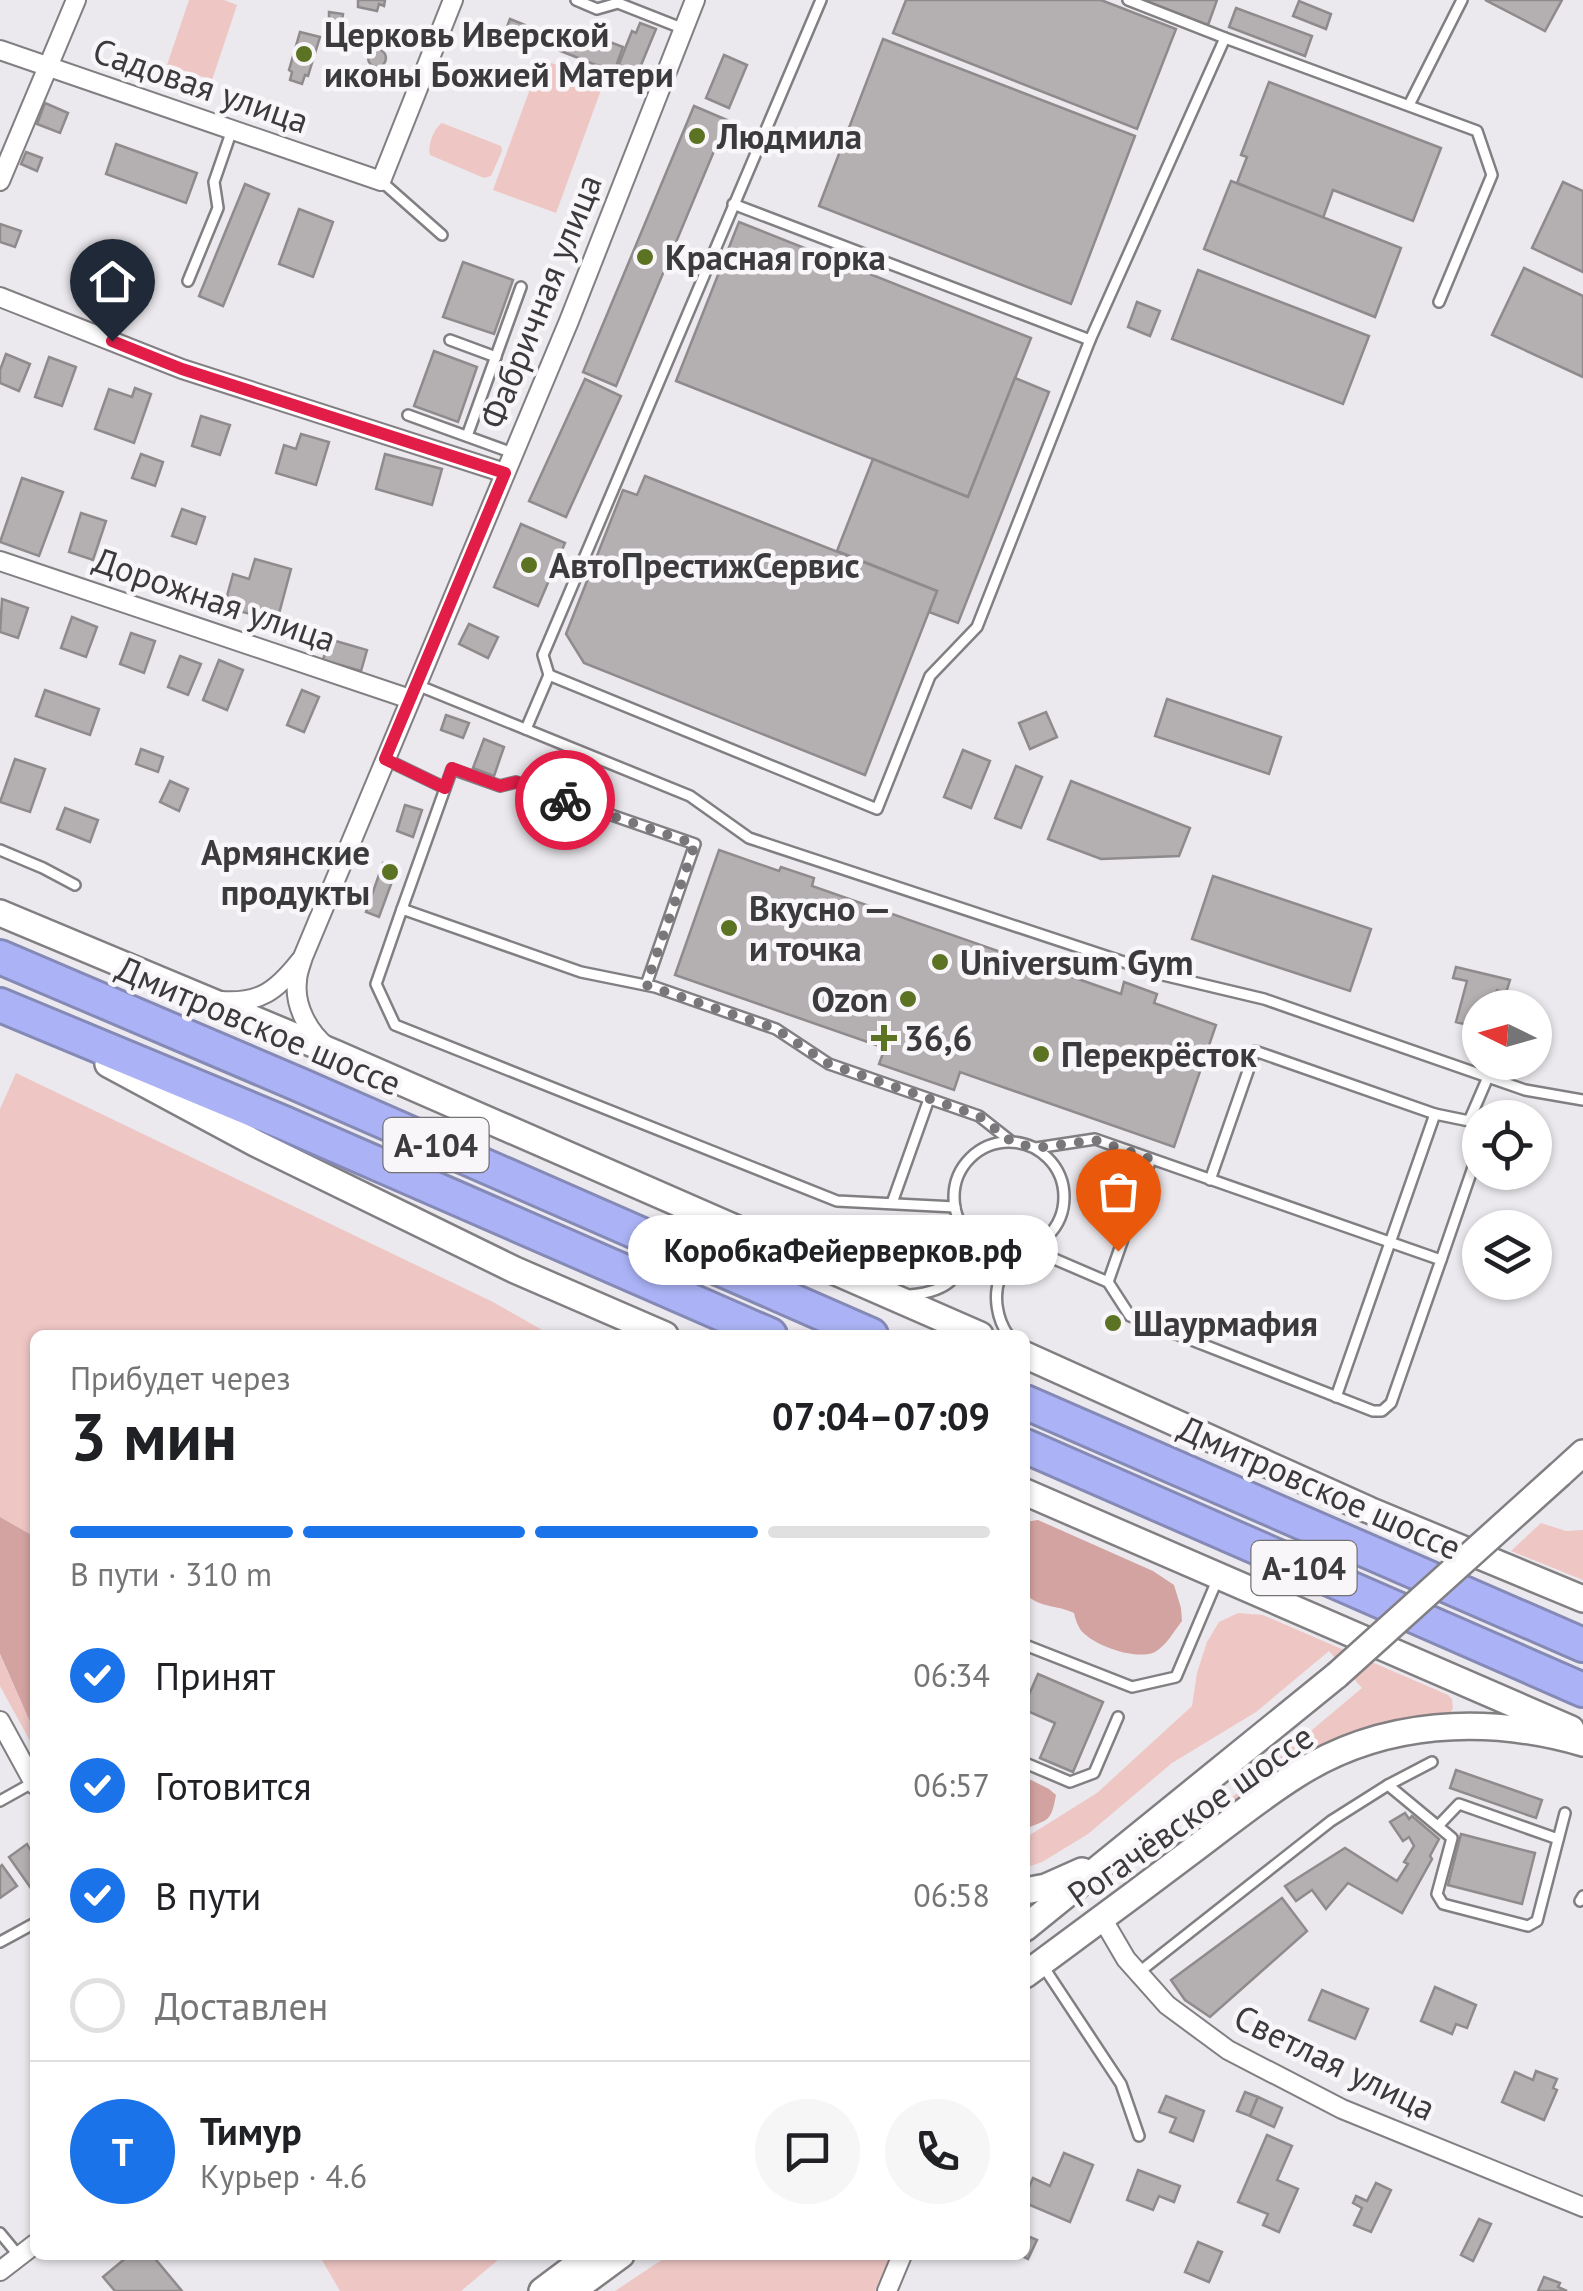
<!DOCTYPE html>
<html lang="ru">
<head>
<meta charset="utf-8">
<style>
	body { margin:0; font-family:"PT Sans",sans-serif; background:#f6f6f6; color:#202124; height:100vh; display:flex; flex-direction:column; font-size:38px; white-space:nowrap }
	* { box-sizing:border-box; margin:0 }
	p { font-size:32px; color:#757577 }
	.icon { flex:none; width:55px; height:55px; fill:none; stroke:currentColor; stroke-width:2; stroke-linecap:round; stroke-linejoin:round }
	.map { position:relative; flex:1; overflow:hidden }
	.panel { position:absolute; left:30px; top:1330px; width:1000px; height:930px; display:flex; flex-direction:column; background:#fff; border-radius:15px; box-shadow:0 2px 8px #0004 }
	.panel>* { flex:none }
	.needle { width:65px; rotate:275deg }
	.tools { position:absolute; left:1462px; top:990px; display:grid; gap:20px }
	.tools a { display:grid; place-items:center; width:90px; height:90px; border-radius:50%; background:#fff; box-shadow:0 2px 8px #0004; font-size:50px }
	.pin { position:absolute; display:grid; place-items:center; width:85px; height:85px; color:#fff; margin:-102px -42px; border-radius:50% 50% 50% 0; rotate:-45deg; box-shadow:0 0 10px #0007 }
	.pin .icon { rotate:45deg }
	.courier { position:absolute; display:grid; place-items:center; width:100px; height:100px; margin:-50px; border:8px solid #e11d48; border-radius:50%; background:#fff; color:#222; box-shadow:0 2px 12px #0007 }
	.bubble { position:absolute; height:70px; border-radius:35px; background:#fff; box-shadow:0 2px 8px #0004; font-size:32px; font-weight:800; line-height:70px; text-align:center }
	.overview em { font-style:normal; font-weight:800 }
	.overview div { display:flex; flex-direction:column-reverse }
	.overview { display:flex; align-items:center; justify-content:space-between; height:170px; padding:0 40px }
	h1 { font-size:65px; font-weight:800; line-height:75px }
	.bar { display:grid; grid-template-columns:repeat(4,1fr); gap:15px 10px; align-content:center; height:120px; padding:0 40px }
	.bar i { height:12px; border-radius:8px; background:#e0e0e0 }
	.bar .on { background:#1a73e8 }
	.bar p { grid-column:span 4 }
	.line { display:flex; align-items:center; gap:25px; padding:0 40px; border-top:2px solid #e0e0e0 }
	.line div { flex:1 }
	.round { display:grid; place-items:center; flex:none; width:105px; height:105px; border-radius:52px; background:#f6f6f6 }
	ol { padding:0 40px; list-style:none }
	li { display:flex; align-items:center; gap:30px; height:110px }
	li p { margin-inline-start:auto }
	li .icon { padding:10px; border-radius:50%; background:#1a73e8; color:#fff; stroke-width:4 }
	li:last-child { color:#757577 }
	li i { width:55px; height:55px; border:5px solid #e0e0e0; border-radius:50% }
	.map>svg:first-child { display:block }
	.green { fill:#eec6c4 }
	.forest { fill:#d3a3a1 }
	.building { fill:#b4afb1; stroke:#8f8b8d; stroke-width:2.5 }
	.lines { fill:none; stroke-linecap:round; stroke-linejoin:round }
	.lane-casing { stroke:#827f83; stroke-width:14 }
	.street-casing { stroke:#827f83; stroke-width:22 }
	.secondary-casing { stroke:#827f83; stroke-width:30 }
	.highway-casing { stroke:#8489b5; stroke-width:38 }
	.lane { stroke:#fff; stroke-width:9 }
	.street { stroke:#fff; stroke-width:18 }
	.secondary { stroke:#fff; stroke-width:25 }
	.highway { stroke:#abb3f6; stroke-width:32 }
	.secondary-bridge-casing { stroke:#827f83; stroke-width:30; stroke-linecap:butt }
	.secondary-bridge { stroke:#fff; stroke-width:25 }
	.done { stroke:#79777a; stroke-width:10; stroke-dasharray:0 18 }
	.route { stroke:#e11d48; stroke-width:12 }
	.poi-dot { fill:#5d7324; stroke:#f9f6fa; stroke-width:4 }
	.labels { text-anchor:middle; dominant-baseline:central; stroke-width:9; stroke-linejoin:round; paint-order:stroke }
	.shield { fill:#f9f6fa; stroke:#747275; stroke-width:2.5 }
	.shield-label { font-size:32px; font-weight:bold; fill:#3b3a3c }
	.poi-label { font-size:35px; font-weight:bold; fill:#3b3a3c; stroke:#f9f6fa; text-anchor:start }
	.street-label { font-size:35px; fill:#3b3a3c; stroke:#f9f6fa }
</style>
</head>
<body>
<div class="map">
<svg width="1583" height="2291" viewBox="0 0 1583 2291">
	<rect width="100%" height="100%" fill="#ebe9ed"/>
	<g class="green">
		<path d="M189 0H224L237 5 212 80 167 65Z"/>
		<path d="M541 59 604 82 556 213 493 190Z"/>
		<path d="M442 123 501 146 502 151 491 176 484 178 430 155C427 146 434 128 442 123Z"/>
		<path d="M16 1073 493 1302 551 1335H35V1537L0 1517V1109Z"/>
		<path d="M1541 1523 1566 1531 1583 1530V1580L1511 1551Z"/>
		<path d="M1238 1613 1263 1615 1448 1695 1452 1699 1453 1708 1450 1713 1445 1715 1408 1720 1225 1810 1224 1804 1362 1688 1329 1651 1256 1712 1172 1763 1088 1834 1042 1862 1025 1868V1838L1097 1793 1192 1706 1197 1673 1207 1642 1219 1622Z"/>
		<path d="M0 1655 35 1733V1750L0 1686Z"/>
		<path d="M319 2255H504L461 2291H340Z"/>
		<path d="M669 2255H891L875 2291H615Z"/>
	</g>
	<g class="forest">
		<path d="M0 1517 35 1537V1733L0 1654Z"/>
		<path d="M1038 1520 1153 1571 1174 1585 1181 1608 1182 1621C1174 1631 1167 1645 1155 1652 1136 1661 1091 1645 1080 1629 1077 1624 1075 1618 1074 1613 1055 1604 1042 1609 1025 1594V1522Z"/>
		<path d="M1025 1777 1049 1789 1056 1795C1051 1822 1049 1819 1025 1829Z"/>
	</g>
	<g class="building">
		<path d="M358 0H385L384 6 379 4 377 11 358 7Z"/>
		<path d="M906 0H1101L1176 29 1137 129 893 33Z"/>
		<path d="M1143 0H1217L1208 25Z"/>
		<path d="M1485 0H1562L1545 31Z"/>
		<path d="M1299 1 1331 14 1326 29 1293 16Z"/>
		<path d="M1236 8 1312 36 1305 56 1229 27Z"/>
		<path d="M329 12 343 14 342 21H345L340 48 326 47 327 35H324L326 20H329Z"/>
		<path d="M510 19 525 25 520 37 505 32Z"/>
		<path d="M640 23 656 29 634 82 615 74 632 31 636 33Z"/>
		<path d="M568 26 623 47 614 72 558 50Z"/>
		<path d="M300 32 320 37 308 76 305 75 302 84 290 80 292 72 289 70Z"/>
		<path d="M883 39 1135 136 1071 304 819 206Z"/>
		<circle cx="377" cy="58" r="9"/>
		<path d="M724 55 747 65 729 108 706 98Z"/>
		<path d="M1269 82 1441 148 1413 221 1333 190 1323 218 1237 183 1247 157 1241 155Z"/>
		<path d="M45 103 68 113 60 133 37 124Z"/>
		<path d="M694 106 727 120 616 386 583 372Z"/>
		<path d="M116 144 197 173 186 203 106 174Z"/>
		<path d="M26 152 42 158 37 171 21 164Z"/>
		<path d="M1231 181 1401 248 1375 317 1204 249Z"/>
		<path d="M1563 182 1583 191V272L1532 248Z"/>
		<path d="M245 184 269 194 223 306 199 296Z"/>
		<path d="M299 209 333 222 313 277 279 264Z"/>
		<path d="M739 222 1031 338 968 497 676 381Z"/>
		<path d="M0 224 21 231 15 247 0 242Z"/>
		<path d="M463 262 513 280 494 334 443 317Z"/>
		<path d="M1524 268 1583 296V377L1492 335Z"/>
		<path d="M1198 270 1369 336 1343 404 1172 339Z"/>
		<path d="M1137 302 1160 311 1150 336 1128 327Z"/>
		<path d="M434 351 477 367 458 422 414 406Z"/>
		<path d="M6 354 30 364 19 391 0 383V370Z"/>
		<path d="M49 357 76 367 62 406 35 397Z"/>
		<path d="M1015 378 1049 392 958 623 929 612 937 591 837 551 873 459 968 497Z"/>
		<path d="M585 379 621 396 566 517 529 501Z"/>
		<path d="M135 388 151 394 134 443 95 429 109 389 132 397Z"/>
		<path d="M201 416 230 425 220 455 192 446Z"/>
		<path d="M301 434 329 442 316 485 276 473 284 445 296 449Z"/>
		<path d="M141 454 163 462 155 486 132 478Z"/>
		<path d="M385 454 442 469 432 505 376 489Z"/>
		<path d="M645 476 937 591 865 775 584 663 566 634 623 490 637 495Z"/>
		<path d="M22 478 63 492 39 556 0 542Z"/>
		<path d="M182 509 205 517 196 544 172 536Z"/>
		<path d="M81 513 106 521 93 560 69 552Z"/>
		<path d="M521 524 565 543 538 606 494 587Z"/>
		<path d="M255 559 291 569 277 621 224 607 233 574 249 579Z"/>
		<path d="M2 599 28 608 18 638 0 632Z"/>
		<path d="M72 617 97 627 86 657 61 648Z"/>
		<path d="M469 624 498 637 488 658 459 644Z"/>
		<path d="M131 633 155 641 144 673 120 664Z"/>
		<path d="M329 639 367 650 361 671 323 660Z"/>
		<path d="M180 656 201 664 188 695 168 687Z"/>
		<path d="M219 660 243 670 227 710 203 700Z"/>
		<path d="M45 690 99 709 90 735 36 716Z"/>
		<path d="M302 690 319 697 304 732 287 725Z"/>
		<path d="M1167 699 1281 737 1269 774 1155 736Z"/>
		<path d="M1046 712 1057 737 1030 749 1019 723Z"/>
		<path d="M446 715 469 723 463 738 441 730Z"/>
		<path d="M484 739 504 747 494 776 473 768Z"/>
		<path d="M141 749 163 757 158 772 136 764Z"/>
		<path d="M963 750 990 761 971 808 944 797Z"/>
		<path d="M15 759 45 769 30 812 0 802Z"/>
		<path d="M1016 766 1042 777 1021 828 995 818Z"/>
		<path d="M170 781 188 789 179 811 160 802Z"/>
		<path d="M1071 781 1190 828 1179 856 1101 859 1048 839Z"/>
		<path d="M405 805 422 810 413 837 397 831Z"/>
		<path d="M65 808 98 820 90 842 57 829Z"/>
		<path d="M719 850 779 871 781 867 814 878 812 886 1121 994 1124 982 1157 994 1154 1003 1216 1025 1174 1147 960 1072 954 1090 879 1064 885 1048 675 975Z"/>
		<path d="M383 863 397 868 379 917 366 912Z"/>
		<path d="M1213 876 1371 929 1350 991 1192 939Z"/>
		<path d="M1456 967 1510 980 1506 993 1497 990 1493 1008H1480V1028L1456 1022 1467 981 1453 978Z"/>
		<path d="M1038 1674 1103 1702 1073 1772 1040 1758 1055 1723 1025 1710V1704Z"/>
		<path d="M1456 1770 1542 1800 1536 1818 1450 1788Z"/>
		<path d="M1405 1813 1409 1819 1412 1816 1439 1839 1430 1856 1432 1859 1402 1913 1348 1883 1326 1909 1312 1890 1296 1901 1285 1886 1345 1848 1397 1881 1408 1864 1404 1862 1414 1846 1409 1837 1403 1841 1390 1822Z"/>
		<path d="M1461 1834 1535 1853 1522 1904 1448 1885Z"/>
		<path d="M27 1844 35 1858V1883L30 1887 9 1857Z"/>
		<path d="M2 1865 17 1886 0 1898V1867Z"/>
		<path d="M1282 1898 1307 1931 1210 2017 1185 2000 1171 1980Z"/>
		<path d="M1435 1987 1476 2005 1467 2028 1456 2024 1452 2034 1421 2021Z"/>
		<path d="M1322 1990 1368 2009 1355 2039 1309 2020Z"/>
		<path d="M1536 2071 1557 2079 1553 2088 1557 2090 1544 2120 1502 2102 1515 2072 1533 2080Z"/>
		<path d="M1245 2092 1258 2097 1250 2116 1237 2111Z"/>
		<path d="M1166 2096 1204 2111 1193 2141 1170 2132 1176 2118 1159 2112Z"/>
		<path d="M1258 2097 1282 2108 1274 2127 1250 2116Z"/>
		<path d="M1267 2135 1292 2146 1277 2180 1298 2189 1279 2232 1263 2225 1268 2214 1238 2202Z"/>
		<path d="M1064 2153 1093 2165 1070 2222 1025 2203V2197L1033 2178 1050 2186Z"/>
		<path d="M1138 2170 1180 2186 1174 2202 1159 2196 1153 2210 1127 2200Z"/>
		<path d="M1376 2183 1391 2190 1371 2232 1354 2225 1362 2208 1353 2203 1356 2196 1367 2201Z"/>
		<path d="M1479 2219 1491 2224 1473 2261 1461 2255Z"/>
		<path d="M1025 2235 1037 2240 1028 2259 1020 2255H1025Z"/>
		<path d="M1198 2242 1222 2252 1209 2282 1185 2272Z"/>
		<path d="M125 2255H152L182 2291H115L103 2277 127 2257Z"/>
		<path d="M1544 2277 1560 2283 1558 2287 1567 2291H1538Z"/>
	</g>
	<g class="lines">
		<g class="lane-casing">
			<g id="lane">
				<path d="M576 0 597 9 618 3 684 29"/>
				<path d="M1128 0 1225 38"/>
				<path d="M1409 105 1462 0"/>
				<path d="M381 181 442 235"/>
				<path d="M733 204 1090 340"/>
				<path d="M188 281 218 208 214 182 232 130"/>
				<path d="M450 340 496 357"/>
				<path d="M408 415 513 453"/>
				<path d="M467 436 521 287"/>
				<path d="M549 675 877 809 930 676 977 627 1090 340 1225 38 1477 131 1492 175 1439 302"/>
				<path d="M417 685 690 796 749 838 1163 975 1264 999 1525 1090 1583 1100"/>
				<path d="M526 729 549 675 543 655 821 0"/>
				<path d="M385 759 445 788"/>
				<path d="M0 850 43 868 75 885"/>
				<path d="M402 909 452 769 500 786 516 782 695 844 646 985"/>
				<circle cx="1009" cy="1197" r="55"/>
				<path d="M1210 1180 1255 1051 1435 1114 1469 1121 1488 1077"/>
				<path d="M892 1203 929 1099"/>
				<path d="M955 1207 837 1201 395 1025 376 984 402 909 581 972 655 987 776 1029 829 1064 979 1116 1012 1142"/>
				<path d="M1031 1249 1108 1282 1130 1316 1373 1411H1382L1391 1403 1441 1260 1095 1139 1036 1148"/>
				<path d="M1007 1253C1006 1263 1003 1268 1000 1278 993 1296 997 1319 1008 1335"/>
				<path d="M1441 1260 1480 1147"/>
				<path d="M1108 1282 1151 1159"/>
				<path d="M910 1295C953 1291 959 1276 972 1239"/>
				<path d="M1336 1397 1435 1114"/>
				<path d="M1025 1645 1132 1687 1176 1677 1218 1578"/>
				<path d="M1025 1763 1070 1782 1094 1773 1118 1717"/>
				<path d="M1388 1785 1452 1838 1437 1894 1443 1904 1528 1926 1537 1921 1565 1813"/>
				<path d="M0 1801 34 1782"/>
				<path d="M1438 1826 1459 1804 1558 1839"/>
				<path d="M1580 1901 1583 1896"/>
				<path d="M0 1942 35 1923"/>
				<path d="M1043 1966 1121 2084 1139 2136"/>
				<path d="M1138 1973 1331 1821 1388 1785 1432 1762"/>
				<path d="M0 2233 19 2256"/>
			</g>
		</g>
		<g class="street-casing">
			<g id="street">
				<path d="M0 50 381 181 453 0"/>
				<path d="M0 181 76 0"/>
				<path d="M0 297 182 369 505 473"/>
				<path d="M0 561 410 699"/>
				<path d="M221 1001C260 1004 277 990 300 961"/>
				<path d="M327 1047C308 1032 294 1005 297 981 297 973 301 964 303 957L569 321 695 0"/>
				<path d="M0 1721 35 1785"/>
				<path d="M1102 1918 1126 1959 1167 2005 1228 2050 1342 2109 1583 2207"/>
				<path d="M0 2271 35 2244"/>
				<path d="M887 2291 902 2255"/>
			</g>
		</g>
		<g class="secondary-casing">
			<g id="secondary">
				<path d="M0 913 337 1054 980 1335"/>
				<path d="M108 1064 255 1143 515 1270 665 1335"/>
				<path d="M1025 1355 1369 1510 1583 1599"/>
				<path d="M1560 1474 1583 1453"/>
				<path d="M1025 1492 1571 1729"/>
				<path d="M1025 1891 1046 1887 1082 1871"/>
				<path d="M1025 1928 1337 1675"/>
				<path d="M1025 1975C1082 1933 1140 1890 1197 1847 1229 1823 1261 1797 1296 1775 1382 1720 1486 1715 1583 1743"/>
				<path d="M542 2291 590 2255"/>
				<path d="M572 2291 621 2255"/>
			</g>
		</g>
		<g class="highway-casing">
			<g id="highway">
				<path d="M0 957 300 1085 871 1335"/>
				<path d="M0 1005 284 1123 770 1335"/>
				<path d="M1025 1402 1583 1645"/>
				<path d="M1025 1446 1583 1690"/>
			</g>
		</g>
		<use href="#lane" class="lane"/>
		<use href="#street" class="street"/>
		<use href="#secondary" class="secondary"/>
		<use href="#highway" class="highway"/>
		<g class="secondary-bridge-casing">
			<path id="secondary-bridge" d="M1337 1675 1560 1474"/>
		</g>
		<use href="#secondary-bridge" class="secondary-bridge"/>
	</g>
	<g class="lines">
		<path class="done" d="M565 800 695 844 646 985 776 1029 829 1064 979 1116 1012 1142 1036 1148 1095 1140 1151 1159 1118 1251"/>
		<path class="route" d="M112 341 182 369 505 473 385 759 445 788 452 768 500 786 516 782 565 800"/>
	</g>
	<g class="poi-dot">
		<circle cx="304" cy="54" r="10"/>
		<circle cx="697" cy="136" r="10"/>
		<circle cx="645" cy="257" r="10"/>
		<circle cx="529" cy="565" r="10"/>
		<circle cx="390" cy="872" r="10"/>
		<circle cx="729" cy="928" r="10"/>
		<circle cx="940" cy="962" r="10"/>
		<circle cx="908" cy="999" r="10"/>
		<path d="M879 1023h10v10h10v10h-10v10h-10v-10h-10v-10h10z"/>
		<circle cx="1041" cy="1054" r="10"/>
		<circle cx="1113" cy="1323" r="10"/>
	</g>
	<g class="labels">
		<g class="shield">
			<rect x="383.5" y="1118" width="105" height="54" rx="8"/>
			<rect x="1251.5" y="1541" width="105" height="54" rx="8"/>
		</g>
		<g class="shield-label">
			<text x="436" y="1145">А-104</text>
			<text x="1304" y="1568">А-104</text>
		</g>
		<g class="poi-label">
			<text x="324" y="34">Церковь Иверской<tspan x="324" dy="40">иконы Божией Матери</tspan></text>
			<text x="717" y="136">Людмила</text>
			<text x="665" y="257">Красная горка</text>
			<text x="549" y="565">АвтоПрестижСервис</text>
			<text x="370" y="852" text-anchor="end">Армянские<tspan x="370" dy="40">продукты</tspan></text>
			<text x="749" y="908">Вкусно —<tspan x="749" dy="40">и точка</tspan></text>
			<text x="960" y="962">Universum Gym</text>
			<text x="888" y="999" text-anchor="end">Ozon</text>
			<text x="904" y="1038">36,6</text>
			<text x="1061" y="1054">Перекрёсток</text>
			<text x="1133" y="1323">Шаурмафия</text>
		</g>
		<g class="street-label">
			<text transform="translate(201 85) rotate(19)">Садовая улица</text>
			<text transform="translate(540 301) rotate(-68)">Фабричная улица</text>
			<text transform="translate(215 599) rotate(19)">Дорожная улица</text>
			<text transform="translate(259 1025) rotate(23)">Дмитровское шоссе</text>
			<text transform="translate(1320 1487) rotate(24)">Дмитровское шоссе</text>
			<text transform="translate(1190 1815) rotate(-35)">Рогачёвское шоссе</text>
			<text transform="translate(1335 2062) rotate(26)">Светлая улица</text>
		</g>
	</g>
</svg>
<div class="tools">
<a><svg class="needle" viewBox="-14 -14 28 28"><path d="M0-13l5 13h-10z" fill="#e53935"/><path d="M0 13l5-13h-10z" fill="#757577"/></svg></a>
<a><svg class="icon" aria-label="locate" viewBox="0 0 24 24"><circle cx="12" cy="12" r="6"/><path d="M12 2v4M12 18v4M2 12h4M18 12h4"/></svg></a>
<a><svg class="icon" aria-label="layers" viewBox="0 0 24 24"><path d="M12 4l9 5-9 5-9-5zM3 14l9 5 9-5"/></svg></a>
</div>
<div class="pin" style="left:1118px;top:1251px;background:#ea580c"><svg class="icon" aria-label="bag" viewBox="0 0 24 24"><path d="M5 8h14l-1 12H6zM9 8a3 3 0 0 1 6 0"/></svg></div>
<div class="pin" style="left:112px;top:341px;background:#1f2937"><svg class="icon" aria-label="home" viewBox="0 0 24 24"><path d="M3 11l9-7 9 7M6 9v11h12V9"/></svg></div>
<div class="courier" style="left:565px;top:800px"><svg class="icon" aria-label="bike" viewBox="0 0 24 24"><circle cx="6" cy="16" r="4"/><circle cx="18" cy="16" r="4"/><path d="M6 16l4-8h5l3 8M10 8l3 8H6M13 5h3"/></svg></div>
<div class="bubble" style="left:628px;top:1215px;width:430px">КоробкаФейерверков.рф</div>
<section class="panel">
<div class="overview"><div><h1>3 мин</h1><p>Прибудет через</p></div><em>07:04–07:09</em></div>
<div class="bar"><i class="on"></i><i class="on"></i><i class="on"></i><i></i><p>В пути · 310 m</p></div>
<ol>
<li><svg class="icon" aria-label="check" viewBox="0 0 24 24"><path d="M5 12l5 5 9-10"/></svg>Принят<p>06:34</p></li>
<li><svg class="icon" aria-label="check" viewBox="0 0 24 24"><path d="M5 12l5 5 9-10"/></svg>Готовится<p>06:57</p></li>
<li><svg class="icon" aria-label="check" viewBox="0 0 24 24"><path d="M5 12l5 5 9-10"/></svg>В пути<p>06:58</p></li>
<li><i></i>Доставлен</li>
</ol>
<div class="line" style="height:180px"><b class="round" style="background:#1a73e8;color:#fff">Т</b><div><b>Тимур</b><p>Курьер · 4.6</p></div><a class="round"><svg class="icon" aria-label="chat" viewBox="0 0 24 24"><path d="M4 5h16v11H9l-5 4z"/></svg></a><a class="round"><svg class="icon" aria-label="phone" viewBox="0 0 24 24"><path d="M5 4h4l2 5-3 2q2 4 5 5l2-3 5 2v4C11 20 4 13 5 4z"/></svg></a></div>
</section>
</div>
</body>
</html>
